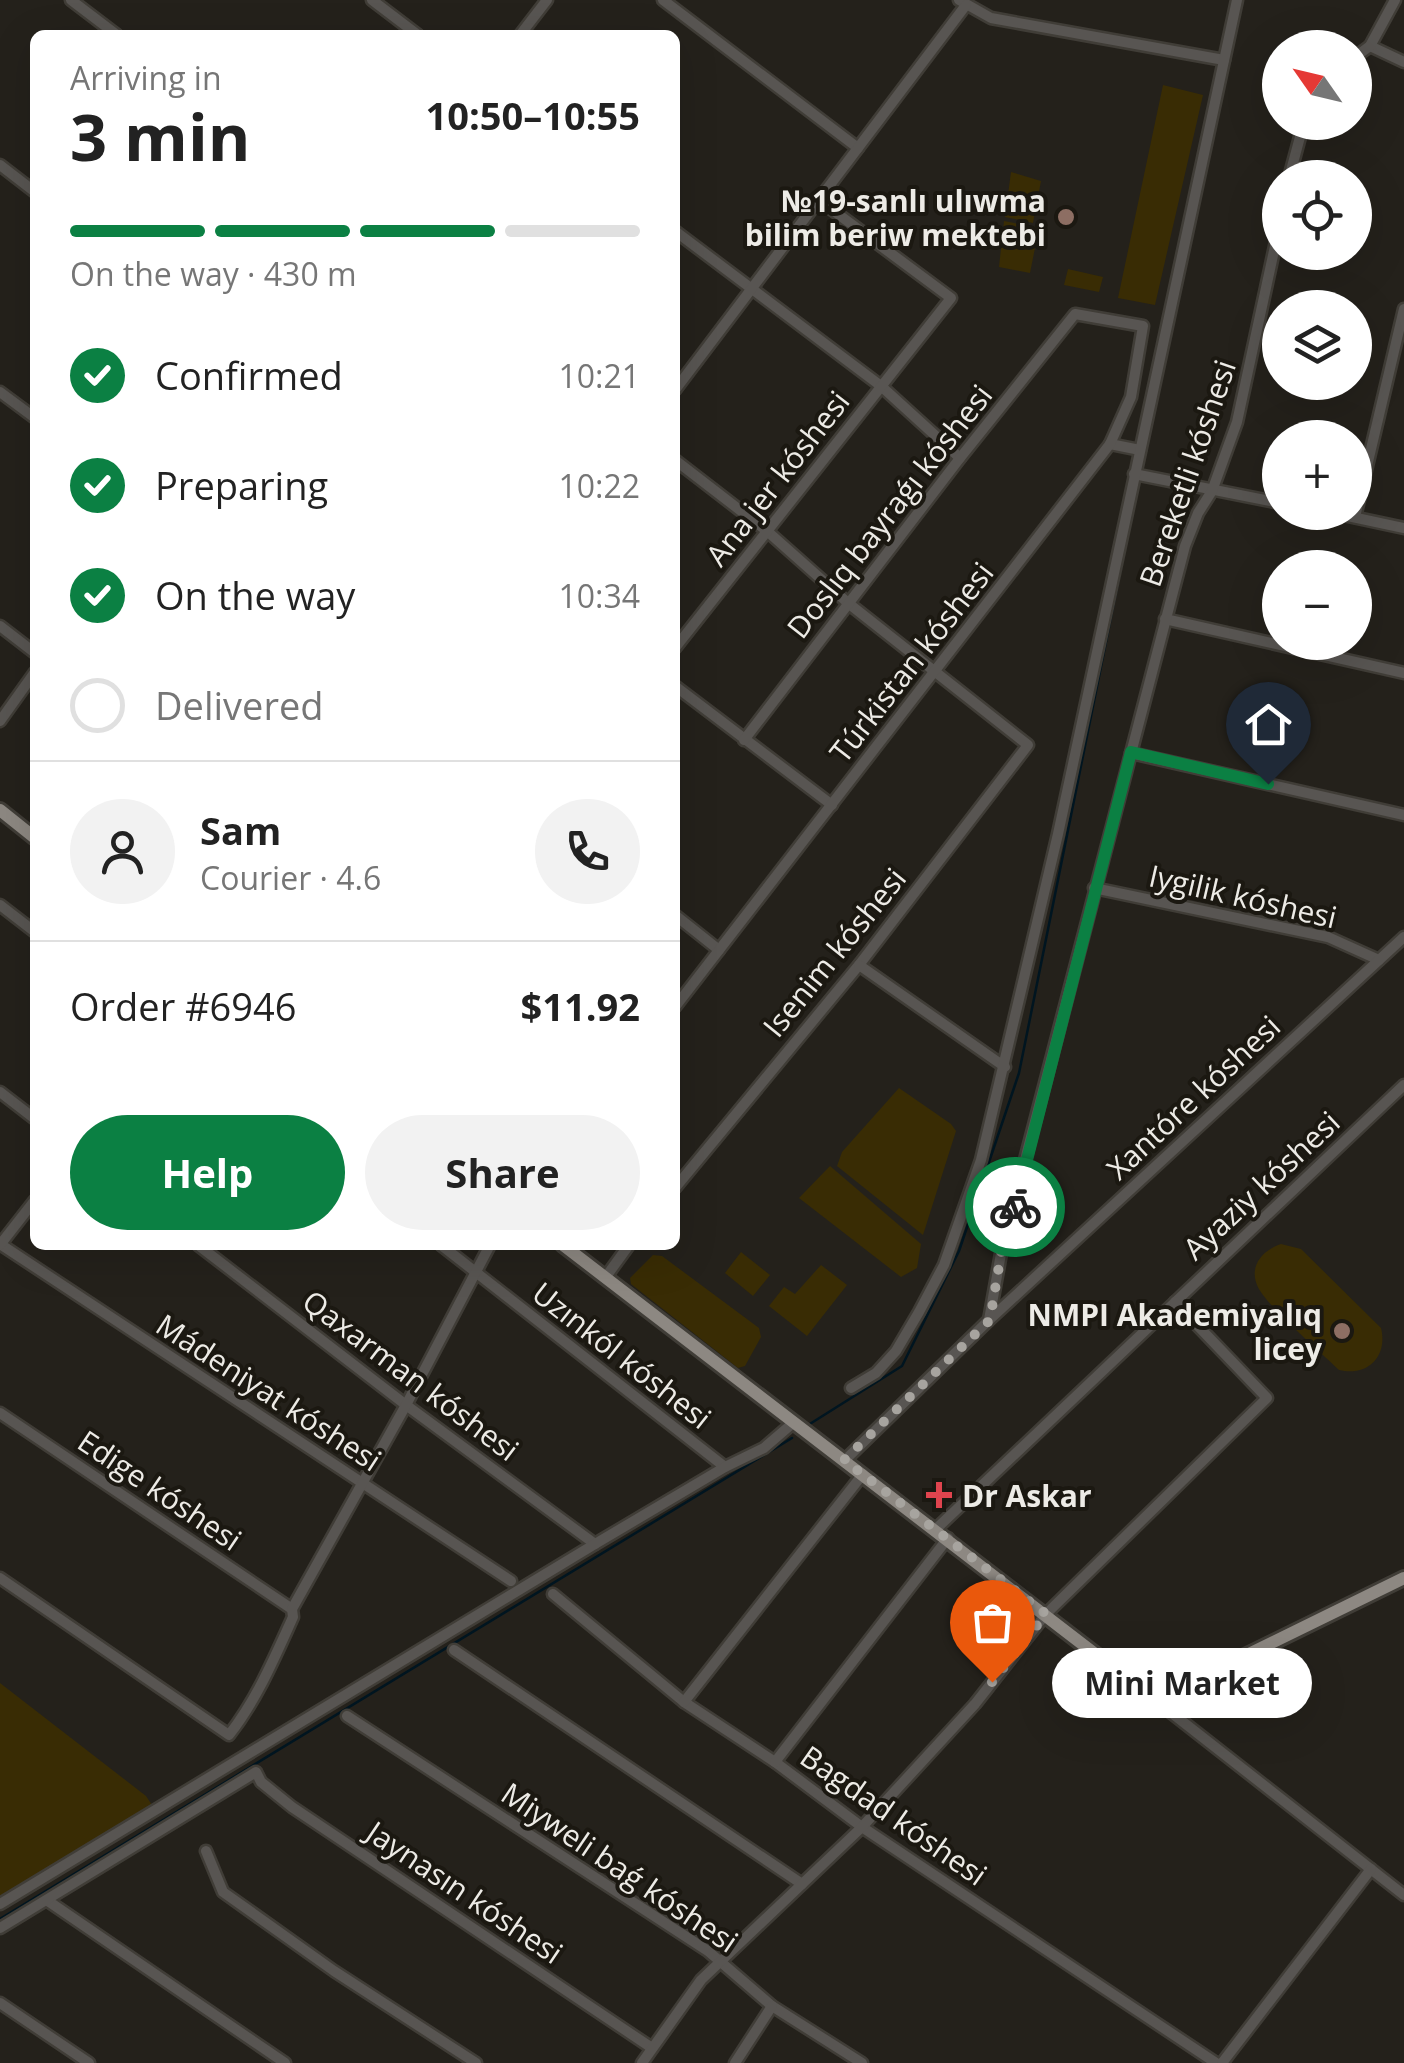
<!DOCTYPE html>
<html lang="en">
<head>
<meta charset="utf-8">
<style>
	body { margin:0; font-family:"Open Sans",sans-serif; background:#f2f2f2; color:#222; height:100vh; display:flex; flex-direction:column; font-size:38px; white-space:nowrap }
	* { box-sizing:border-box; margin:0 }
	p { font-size:32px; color:#767676 }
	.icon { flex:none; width:55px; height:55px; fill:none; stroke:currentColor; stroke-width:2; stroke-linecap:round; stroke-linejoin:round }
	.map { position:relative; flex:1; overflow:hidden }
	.drawer { position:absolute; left:30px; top:30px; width:650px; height:1220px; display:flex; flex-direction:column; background:#fff; border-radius:15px; box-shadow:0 10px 40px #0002 }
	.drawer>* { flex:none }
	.needle { width:65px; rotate:304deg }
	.controls { position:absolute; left:1262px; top:30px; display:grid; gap:20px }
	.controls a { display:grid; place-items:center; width:110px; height:110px; border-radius:50%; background:#fff; box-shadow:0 10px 40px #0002; font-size:50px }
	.pin { position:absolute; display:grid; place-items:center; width:85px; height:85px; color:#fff; margin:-102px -42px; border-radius:50% 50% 50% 0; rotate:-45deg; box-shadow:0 0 10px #0007 }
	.pin .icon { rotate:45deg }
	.courier { position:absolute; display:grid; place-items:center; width:100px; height:100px; margin:-50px; border:8px solid #0b8043; border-radius:50%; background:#fff; color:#222; box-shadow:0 2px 12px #0007 }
	.bubble { position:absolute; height:70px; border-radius:35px; background:#fff; box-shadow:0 10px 40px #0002; font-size:32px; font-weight:700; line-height:70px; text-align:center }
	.summary em { font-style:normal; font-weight:700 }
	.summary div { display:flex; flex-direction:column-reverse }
	.summary { display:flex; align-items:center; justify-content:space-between; height:170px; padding:0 40px }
	h1 { font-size:65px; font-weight:700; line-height:75px }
	.bar { display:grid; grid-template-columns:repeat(4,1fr); gap:15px 10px; align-content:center; height:120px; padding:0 40px }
	.bar i { height:12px; border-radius:8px; background:#e0e0e0 }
	.bar .on { background:#0b8043 }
	.bar p { grid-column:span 4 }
	.line { display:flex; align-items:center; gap:25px; padding:0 40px; border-top:2px solid #e0e0e0 }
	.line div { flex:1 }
	.round { display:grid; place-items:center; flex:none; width:105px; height:105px; border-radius:52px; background:#f2f2f2 }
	ol { padding:0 40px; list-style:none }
	li { display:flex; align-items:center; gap:30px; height:110px }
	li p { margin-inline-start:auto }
	li .icon { padding:10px; border-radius:50%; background:#0b8043; color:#fff; stroke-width:4 }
	li:last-child { color:#767676 }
	li i { width:55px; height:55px; border:5px solid #e0e0e0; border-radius:50% }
	.primary-button { display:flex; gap:20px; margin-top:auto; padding:20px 40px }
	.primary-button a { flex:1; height:115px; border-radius:60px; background:#0b8043; color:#fff; font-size:40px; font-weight:700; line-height:115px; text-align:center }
	.primary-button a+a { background:#f2f2f2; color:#222 }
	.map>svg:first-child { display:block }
	.green { fill:#392c04 }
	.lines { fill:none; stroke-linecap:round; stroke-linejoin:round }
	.stream { stroke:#001520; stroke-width:2.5 }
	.minor-casing { stroke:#403d37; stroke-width:15 }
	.major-casing { stroke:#403d37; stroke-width:18 }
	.minor { stroke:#585552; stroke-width:10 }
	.major { stroke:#8d8882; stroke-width:12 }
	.done { stroke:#a7a49f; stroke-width:10; stroke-dasharray:0 18 }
	.route { stroke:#0b8043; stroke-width:12 }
	.education-dot { fill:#8d6e63; stroke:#1b1811; stroke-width:4 }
	.health-dot { fill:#e0444e; stroke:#1b1811; stroke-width:4 }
	.labels { text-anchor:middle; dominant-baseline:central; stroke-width:8; stroke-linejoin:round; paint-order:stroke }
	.poi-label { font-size:30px; font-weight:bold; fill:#edebe6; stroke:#1b1811; text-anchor:end }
	.street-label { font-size:30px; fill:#edebe6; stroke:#1b1811 }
</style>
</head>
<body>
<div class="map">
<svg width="1404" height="2063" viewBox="0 0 1404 2063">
	<rect width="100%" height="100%" fill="#24211b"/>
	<g class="green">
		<path d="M1163 85 1203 95 1155 305 1118 298Z"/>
		<path d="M1011 172 1041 181 1033 223 1005 217Z"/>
		<path d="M1004 221 1046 229 1043 244 1036 243 1030 273 999 267Z"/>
		<path d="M1068 269 1103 277 1099 292 1064 285Z"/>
		<path d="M899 1088 951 1124 956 1131 923 1235 837 1166 842 1152Z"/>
		<path d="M830 1166 921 1244 917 1268 901 1277 799 1198Z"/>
		<path d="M1281 1244 1301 1249 1381 1328C1388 1356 1368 1377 1339 1370 1322 1353 1264 1304 1257 1285 1249 1265 1263 1250 1281 1244Z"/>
		<path d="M741 1252 770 1275 753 1296 725 1273Z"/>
		<path d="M653 1255 662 1256 759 1328 761 1337 745 1366 738 1368 631 1284 630 1278Z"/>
		<path d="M821 1265 847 1285 807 1336 769 1306 784 1287 795 1294Z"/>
		<path d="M0 1683 146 1796 152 1805 0 1896Z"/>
	</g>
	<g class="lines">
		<g class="stream">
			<path d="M805 1427 902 1366 959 1251 1019 1073 1132 513"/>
			<path d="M0 1919 792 1438"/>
		</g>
		<g class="minor-casing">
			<g id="minor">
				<path d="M71 0 117 35"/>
				<path d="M372 0 418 35"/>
				<path d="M663 0 858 148"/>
				<path d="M959 0 991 18 1224 60"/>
				<path d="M520 35 547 0"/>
				<path d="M1370 46 1404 62"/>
				<path d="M1355 57 1370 46 1395 0"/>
				<path d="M0 165 35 192"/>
				<path d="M1289 178 1304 122"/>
				<path d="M675 231 881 386 960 458"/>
				<path d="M675 390 966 5"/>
				<path d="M0 392 35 418"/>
				<path d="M1110 444 1140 450"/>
				<path d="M675 460 767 531 848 603 1028 745 859 965 675 1188"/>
				<path d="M1134 474 1280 503"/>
				<path d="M1329 512 1404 528"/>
				<path d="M1355 517 1404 309"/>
				<path d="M1165 619 1404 673"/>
				<path d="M0 626 35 653"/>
				<path d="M675 648 951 298 819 200"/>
				<path d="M675 686 832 805"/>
				<path d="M0 721 35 672"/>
				<path d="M1131 753 1404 815"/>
				<path d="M1094 888 1328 937 1379 960"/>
				<path d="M0 905 35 932"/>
				<path d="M675 915 719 950"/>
				<path d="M859 965 1005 1067"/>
				<path d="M675 1007 1110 444 1131 397 1143 326 1075 314 960 458 744 740"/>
				<path d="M0 1092 35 1119"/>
				<path d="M0 1244 511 1581"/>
				<path d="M0 1245 35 1200"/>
				<path d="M198 1245 406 1405 595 1544"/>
				<path d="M441 1245 725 1467"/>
				<path d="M605 1278 629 1245"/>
				<path d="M989 1320 1002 1248 1185 546 1198 513 1212 491 1237 422 1280 223"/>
				<path d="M851 1388 876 1373 896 1351 919 1312 944 1265 981 1160 1058 834 1237 0"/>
				<path d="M0 1413 292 1609"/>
				<path d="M844 1461 989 1320 1404 937"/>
				<path d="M936 1529 1404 1085"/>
				<path d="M0 1578 229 1735C257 1699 274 1659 293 1617L292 1609 406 1405 490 1245"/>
				<path d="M553 1594 684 1702 775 1762 862 1827 1216 2063"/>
				<path d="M454 1650 802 1884"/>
				<path d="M1155 1700 1404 1895"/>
				<path d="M684 1702 863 1474"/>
				<path d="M347 1716 708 1951 772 2006 862 2063"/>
				<path d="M775 1762 948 1538"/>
				<path d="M206 1851 223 1892 334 1971 476 2063"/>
				<path d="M48 1901 285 2063"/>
				<path d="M0 1904 595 1544 725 1467 764 1448 793 1423"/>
				<path d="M0 1928 256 1772 261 1782 292 1807 652 2048"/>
				<path d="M0 2003 89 2063"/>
				<path d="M642 2063 701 1980 862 1827 975 1704 1045 1615 1267 1398 1175 1302"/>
				<path d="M735 2063 772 2006"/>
				<path d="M1222 2063 1371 1869"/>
			</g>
		</g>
		<g class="major-casing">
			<g id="major">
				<path d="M0 810 35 838"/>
				<path d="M563 1245C759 1398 959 1547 1155 1700L1404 1578"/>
			</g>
		</g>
		<use href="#minor" class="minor"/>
		<use href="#major" class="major"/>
	</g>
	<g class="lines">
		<path class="done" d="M992 1682 1046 1614 844 1460 990 1320 1002 1248 1015 1207"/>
		<path class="route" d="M1015 1207 1131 752 1268 784"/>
	</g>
	<g class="education-dot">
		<circle cx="1066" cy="217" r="10"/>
		<circle cx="1342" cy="1331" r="10"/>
	</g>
	<path class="health-dot" d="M934 1480h10v10h10v10h-10v10h-10v-10h-10v-10h10z"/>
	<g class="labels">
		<g class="poi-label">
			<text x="1046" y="200">№19-sanlı ulıwma<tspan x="1046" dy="34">bilim beriw mektebi</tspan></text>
			<text x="1322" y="1314">NMPI Akademiyalıq<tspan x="1322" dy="34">licey</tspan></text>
			<text x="962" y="1495" text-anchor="start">Dr Askar</text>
		</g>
		<g class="street-label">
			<text transform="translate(1187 473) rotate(-71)">Bereketli kóshesi</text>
			<text transform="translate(777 478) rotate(-52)">Ana jer kóshesi</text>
			<text transform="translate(889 511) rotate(-52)">Doslıq bayraǵı kóshesi</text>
			<text transform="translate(911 662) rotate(-52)">Túrkistan kóshesi</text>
			<text transform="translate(1243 896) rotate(13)">Iygilik kóshesi</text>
			<text transform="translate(834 952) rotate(-51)">Isenim kóshesi</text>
			<text transform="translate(1193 1097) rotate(-43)">Xantóre kóshesi</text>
			<text transform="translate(1261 1185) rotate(-43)">Ayaziy kóshesi</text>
			<text transform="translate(622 1355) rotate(38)">Uzınkól kóshesi</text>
			<text transform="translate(411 1375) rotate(37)">Qaxarman kóshesi</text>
			<text transform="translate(269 1392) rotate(33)">Mádeniyat kóshesi</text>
			<text transform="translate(160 1490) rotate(34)">Edige kóshesi</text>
			<text transform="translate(894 1815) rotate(35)">Bagdad kóshesi</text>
			<text transform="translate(620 1867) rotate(34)">Miyweli baǵ kóshesi</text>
			<text transform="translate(465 1892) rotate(34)">Jaynasın kóshesi</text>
		</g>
	</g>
</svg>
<div class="controls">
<a><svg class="needle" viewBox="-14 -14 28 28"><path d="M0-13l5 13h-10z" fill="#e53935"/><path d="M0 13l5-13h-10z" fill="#767676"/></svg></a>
<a><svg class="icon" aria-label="locate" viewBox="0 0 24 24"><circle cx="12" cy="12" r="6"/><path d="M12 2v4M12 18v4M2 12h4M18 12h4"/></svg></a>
<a><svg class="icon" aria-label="layers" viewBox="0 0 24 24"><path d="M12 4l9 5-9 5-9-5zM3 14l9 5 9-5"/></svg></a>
<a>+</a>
<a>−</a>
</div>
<div class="pin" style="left:992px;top:1682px;background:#ea580c"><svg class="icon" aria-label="bag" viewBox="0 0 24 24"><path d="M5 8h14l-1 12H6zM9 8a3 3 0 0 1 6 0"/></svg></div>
<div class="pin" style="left:1268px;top:784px;background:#1f2937"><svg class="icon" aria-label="home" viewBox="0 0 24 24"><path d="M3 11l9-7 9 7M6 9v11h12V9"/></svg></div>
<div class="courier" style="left:1015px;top:1207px"><svg class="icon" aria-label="bike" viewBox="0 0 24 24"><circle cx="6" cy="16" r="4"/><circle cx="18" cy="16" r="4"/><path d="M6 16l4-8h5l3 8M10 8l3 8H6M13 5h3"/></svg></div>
<div class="bubble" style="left:1052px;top:1648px;width:260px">Mini Market</div>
<section class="drawer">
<div class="summary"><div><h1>3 min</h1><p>Arriving in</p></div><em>10:50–10:55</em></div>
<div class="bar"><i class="on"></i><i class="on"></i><i class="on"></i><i></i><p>On the way · 430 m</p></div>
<ol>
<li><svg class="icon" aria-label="check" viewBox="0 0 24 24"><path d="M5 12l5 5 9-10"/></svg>Confirmed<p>10:21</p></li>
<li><svg class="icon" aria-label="check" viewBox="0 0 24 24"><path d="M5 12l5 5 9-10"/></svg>Preparing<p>10:22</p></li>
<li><svg class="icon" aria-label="check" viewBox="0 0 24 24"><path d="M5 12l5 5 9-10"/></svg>On the way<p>10:34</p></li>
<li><i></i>Delivered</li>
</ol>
<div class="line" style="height:180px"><a class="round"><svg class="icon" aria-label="person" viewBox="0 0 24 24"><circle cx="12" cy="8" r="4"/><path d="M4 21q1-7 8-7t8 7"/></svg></a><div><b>Sam</b><p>Courier · 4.6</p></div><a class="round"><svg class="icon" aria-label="phone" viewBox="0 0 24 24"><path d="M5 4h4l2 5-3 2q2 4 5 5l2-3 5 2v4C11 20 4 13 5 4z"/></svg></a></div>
<div class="line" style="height:130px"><div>Order #6946</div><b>$11.92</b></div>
<div class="primary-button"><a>Help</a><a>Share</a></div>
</section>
</div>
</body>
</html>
